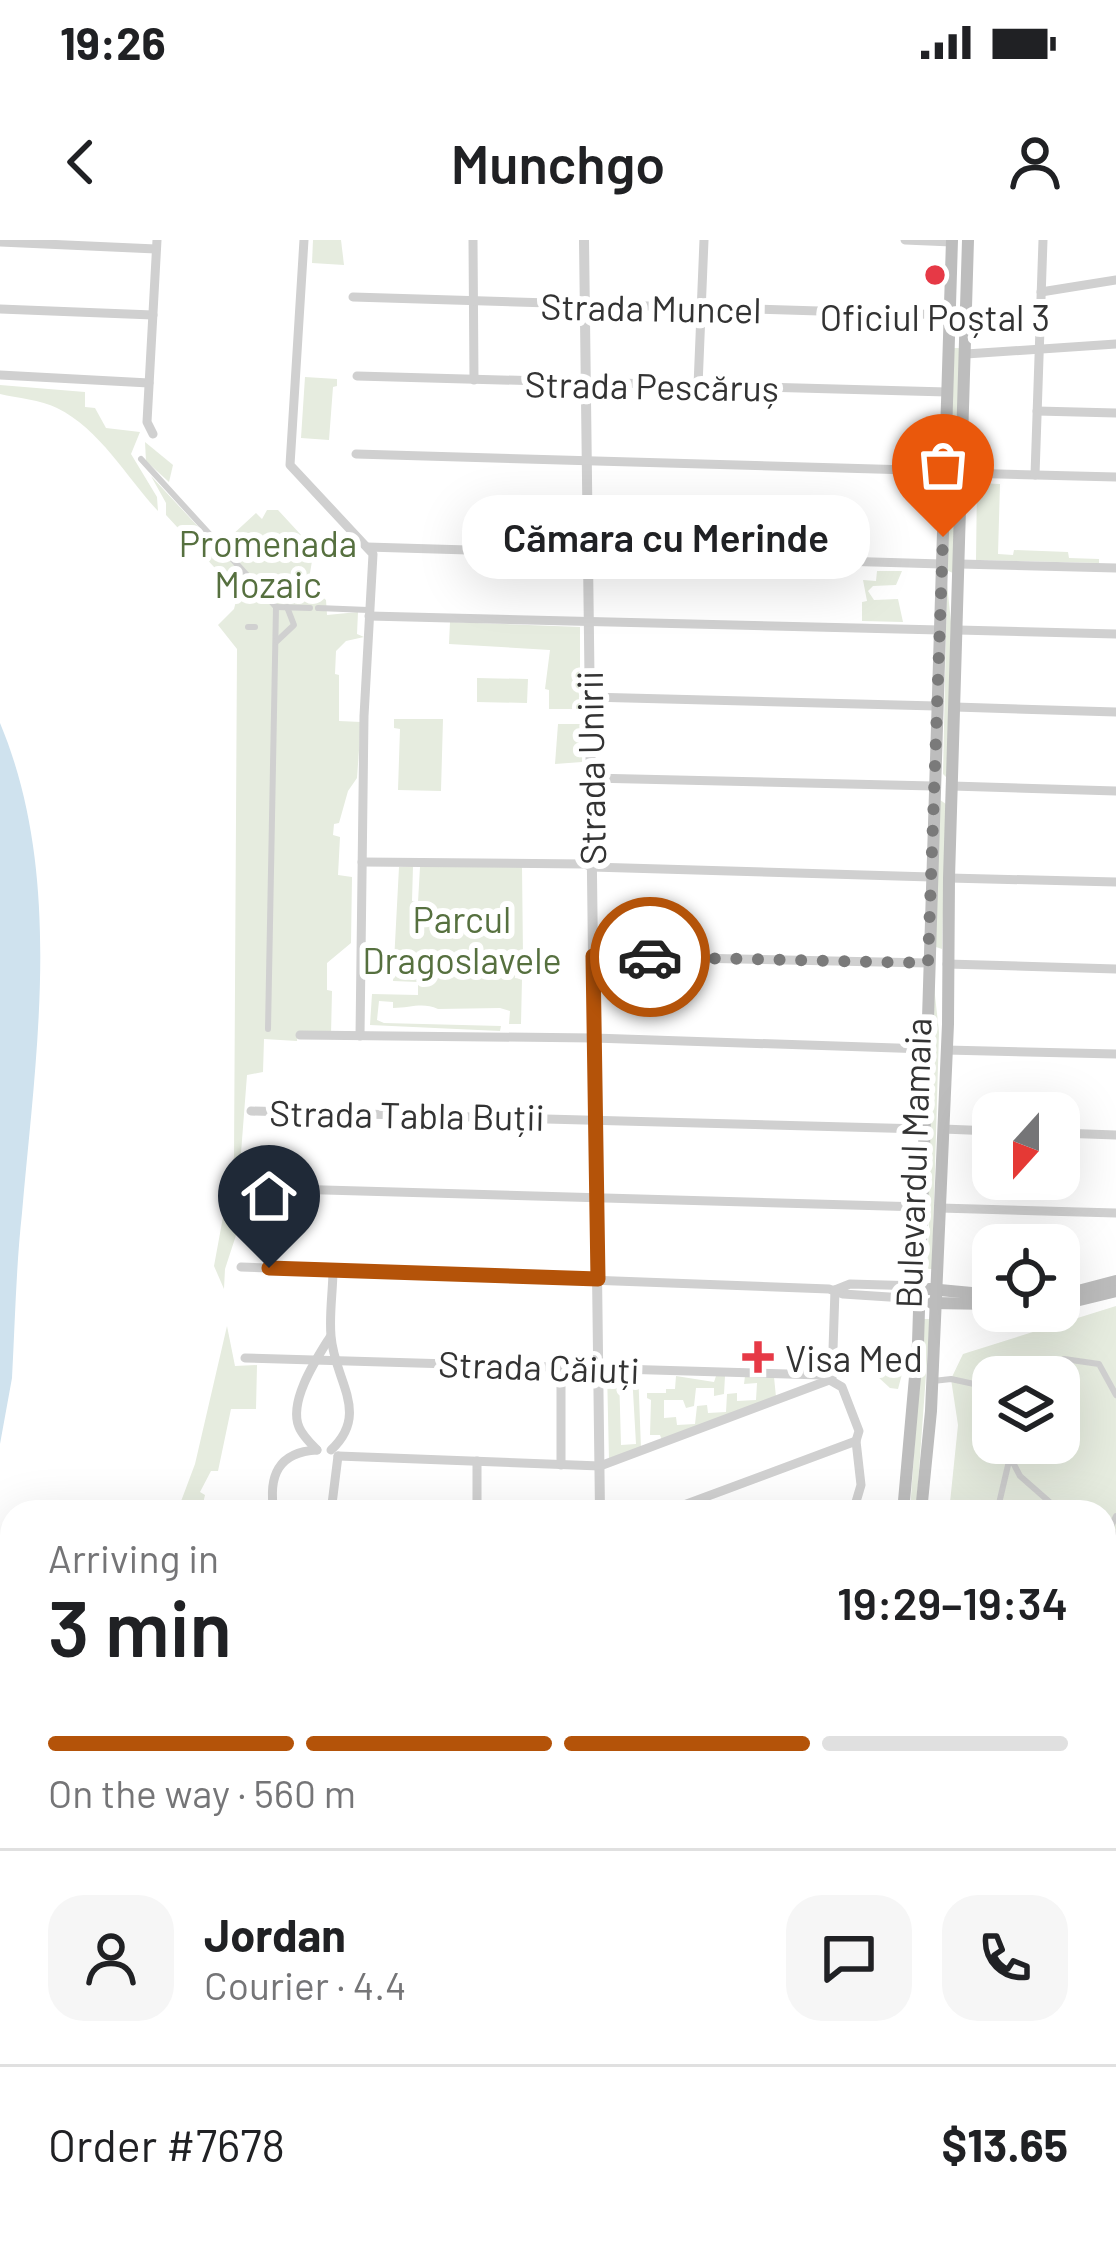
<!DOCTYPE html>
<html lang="en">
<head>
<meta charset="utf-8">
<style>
	body { margin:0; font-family:Barlow,sans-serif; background:#f6f6f6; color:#202124; height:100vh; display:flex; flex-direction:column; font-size:45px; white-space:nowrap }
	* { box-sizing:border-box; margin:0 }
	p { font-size:39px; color:#757577 }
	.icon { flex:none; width:66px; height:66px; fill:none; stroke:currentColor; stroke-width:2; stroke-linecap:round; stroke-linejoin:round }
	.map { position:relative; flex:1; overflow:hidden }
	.sheet { position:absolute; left:0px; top:1260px; width:1116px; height:747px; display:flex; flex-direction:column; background:#fff; border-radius:36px 36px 0 0; box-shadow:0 12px 48px #0002 }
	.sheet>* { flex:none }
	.needle { width:78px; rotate:201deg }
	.buttons { position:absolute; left:972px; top:852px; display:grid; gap:24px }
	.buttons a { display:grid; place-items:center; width:108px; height:108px; border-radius:24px; background:#fff; box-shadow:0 12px 48px #0002; font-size:60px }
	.pin { position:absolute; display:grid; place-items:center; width:102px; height:102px; color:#fff; margin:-123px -51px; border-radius:50% 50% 50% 0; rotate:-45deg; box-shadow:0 0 12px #0007 }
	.pin .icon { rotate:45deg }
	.courier { position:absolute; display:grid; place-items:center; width:120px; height:120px; margin:-60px; border:9px solid #b45309; border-radius:50%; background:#fff; color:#222; box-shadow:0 3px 15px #0007 }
	.bubble { position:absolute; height:84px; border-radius:36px; background:#fff; box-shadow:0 12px 48px #0002; font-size:39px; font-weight:600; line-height:84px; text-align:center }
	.overview em { font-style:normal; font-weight:600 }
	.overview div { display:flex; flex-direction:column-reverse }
	.overview { display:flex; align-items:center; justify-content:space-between; height:204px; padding:0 48px }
	h1 { font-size:78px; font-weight:600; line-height:90px }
	.bar { display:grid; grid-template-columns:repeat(4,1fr); gap:18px 12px; align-content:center; height:144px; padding:0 48px }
	.bar i { height:15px; border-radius:9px; background:#e0e0e0 }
	.bar .active { background:#b45309 }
	.bar p { grid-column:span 4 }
	.line { display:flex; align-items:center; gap:30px; padding:0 48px; border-top:3px solid #e0e0e0 }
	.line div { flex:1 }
	.round { display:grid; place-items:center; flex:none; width:126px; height:126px; border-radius:36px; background:#f6f6f6 }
	.status { display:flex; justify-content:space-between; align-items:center; height:84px; padding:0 60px; background:#fff; direction:ltr }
	.status svg { height:33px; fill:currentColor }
	header { display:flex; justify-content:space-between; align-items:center; height:156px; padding:0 48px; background:#fff; font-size:54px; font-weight:600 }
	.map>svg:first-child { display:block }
	.green { fill:#e6ecdf; fill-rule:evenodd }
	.water { fill:#cfe2ee }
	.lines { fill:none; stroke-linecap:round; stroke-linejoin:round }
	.stream { stroke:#cfe2ee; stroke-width:3 }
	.pedestrian { stroke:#d0d0d0; stroke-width:6 }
	.minor { stroke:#d0d0d0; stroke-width:9 }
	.tertiary { stroke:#d0d0d0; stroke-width:10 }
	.secondary { stroke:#bdbdbd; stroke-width:12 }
	.done { stroke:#7a7a7a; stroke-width:12; stroke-dasharray:0 21.6 }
	.route { stroke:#b45309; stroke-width:15 }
	.poi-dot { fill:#e63946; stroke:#fff; stroke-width:4.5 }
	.labels { text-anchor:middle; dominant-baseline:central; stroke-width:12; stroke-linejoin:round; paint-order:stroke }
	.street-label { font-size:36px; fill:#333; stroke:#fff }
	.poi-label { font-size:36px; fill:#333; stroke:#fff }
	.park-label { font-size:36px; fill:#56703f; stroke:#fff }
</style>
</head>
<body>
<div class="status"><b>19:26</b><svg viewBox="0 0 49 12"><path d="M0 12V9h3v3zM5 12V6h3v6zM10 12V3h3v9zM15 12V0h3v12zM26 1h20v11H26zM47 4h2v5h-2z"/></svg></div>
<header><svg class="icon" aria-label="back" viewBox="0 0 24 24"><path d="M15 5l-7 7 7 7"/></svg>Munchgo<svg class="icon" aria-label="person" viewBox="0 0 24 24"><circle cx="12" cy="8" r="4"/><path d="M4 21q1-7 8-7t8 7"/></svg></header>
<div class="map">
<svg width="1116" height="2006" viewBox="0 0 1116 2006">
	<rect width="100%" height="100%" fill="#fff"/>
	<g class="green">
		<path d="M313 0H341L344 25 312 23Z"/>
		<path d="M953 108H961L953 333 946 330Z"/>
		<path d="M305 137 337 139V146L333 147 329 200 301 198Z"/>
		<path d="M0 145 85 152V167L95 168 106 188 140 192 131 214 157 257 158 271C126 237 101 190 57 168 41 160 17 158 0 154Z"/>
		<path d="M145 202 173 225 169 242 146 221Z"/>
		<path d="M151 236 218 308 256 273 262 279 267 270H278L314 309 308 345 326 360 327 375 358 372 357 394 364 397 346 401 336 411 335 434 339 435V481L361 482 357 538 348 551 339 583 334 584 333 595 340 597 338 635 352 637 351 703 327 723V750L332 751 331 795 298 793 297 801 264 799 263 832 247 835 241 913 248 915 239 986 225 1029 224 1049 214 1026 234 917 237 409 218 385 234 369 238 353 166 275V263Z"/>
		<path d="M977 243 1000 244 998 314 1013 315 1014 310 1068 312 1069 318 1099 319V323L976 320Z"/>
		<path d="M877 331H902L896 345 873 346 868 351 874 360 898 359 903 382 862 381V362L867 361 863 340 876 341Z"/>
		<path d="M947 344 951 382 947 538 943 534Z"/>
		<path d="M450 382 580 387V469H549V450L545 449 550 410 449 404Z"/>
		<path d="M477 438 528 439 527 463 477 462Z"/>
		<path d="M394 479H443L441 551 398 550 400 489 394 488Z"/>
		<path d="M558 484H583L582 522 555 524Z"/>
		<path d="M937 558 946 564 942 709 933 706Z"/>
		<path d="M413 626 412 661 418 662 420 627H522L523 717 516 718 515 738 522 739 521 784H509L510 771 500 768 438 769C422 762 411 768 393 768V762L379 761 377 780 384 783 501 786 500 791 370 785 372 754 418 755V742L393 741 399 627Z"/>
		<path d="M933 737 939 792 932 1029H927L929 986 924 965Z"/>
		<path d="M1116 1066V2006H822L825 1995H1104V1272H949L958 1185 951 1139 963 1114ZM993 1137H1059V1203H993Z"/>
		<path d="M923 1079H930L916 1272H910Z"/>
		<path d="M227 1086 235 1126 257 1125 256 1169H231L218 1231H211L200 1252 205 1255 201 1272H177L195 1224Z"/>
		<path d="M886 1112 908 1113 906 1134H902L898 1149 890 1148 877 1136 890 1126Z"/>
		<path d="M607 1130H618L619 1134 621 1205 636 1204 632 1134 638 1130 641 1208 609 1220Z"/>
		<path d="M676 1136 714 1142 716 1136H725L724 1154 714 1156V1148H696L694 1166 686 1168 683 1160H664V1178L676 1177 677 1185 695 1184 697 1166 707 1165 708 1173 726 1172 727 1154 737 1153V1161L756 1160 757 1143 744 1144 745 1136 774 1137 776 1157 662 1200 660 1195H650L651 1160 647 1158V1153H666V1149H675Z"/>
		<path d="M193 1995 236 1998 275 1995 278 1999 263 2006H198Z"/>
	</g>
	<g class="water">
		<path d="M0 483C64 636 36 812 22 973 16 1028 15 1083 12 1138L0 1204Z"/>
		<path d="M1116 1470V2006H827L830 1995H1104V1715L1110 1695 1104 1680V1478Z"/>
	</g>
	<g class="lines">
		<path class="stream" d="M1104 1319H1116"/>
		<g class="pedestrian">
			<path d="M141 219 276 367 268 789"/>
			<path d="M276 367 310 368"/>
			<path d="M318 368 368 370"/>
			<path d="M248 387H255"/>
			<path d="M277 401 294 385 287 367"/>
			<path d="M993 1137 987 1153 993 1166"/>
			<path d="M993 1137 1007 1131 1021 1137"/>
			<path d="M933 1141 951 1139 988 1147"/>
			<path d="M1059 1162 1064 1119 1099 1124 1116 1155"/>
			<path d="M1008 1213 1020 1236 1061 1272"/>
			<path d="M997 1272 1009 1221 1006 1203"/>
			<path d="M1104 1289 1116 1294"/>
			<path d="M1109 1291 1116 1276"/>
			<path d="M291 1995 297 2006"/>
		</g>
		<g class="minor">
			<path d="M304 0 290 225 373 314 364 476 360 796"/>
			<path d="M473 0 474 140"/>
			<path d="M905 0 952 2"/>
			<path d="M0 2 156 9"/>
			<path d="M1041 52 1116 40"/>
			<path d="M353 57 950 75"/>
			<path d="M0 69 153 75"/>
			<path d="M966 114 1116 104"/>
			<path d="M0 135 149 143"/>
			<path d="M357 136 947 152"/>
			<path d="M698 146 704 0"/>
			<path d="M1037 171 1116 173"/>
			<path d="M153 194 147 182 157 0"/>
			<path d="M356 214 945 231"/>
			<path d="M962 233 1116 237"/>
			<path d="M1035 235 1043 0"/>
			<path d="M367 307 942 324"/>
			<path d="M960 324 1116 328"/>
			<path d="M369 376 940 390"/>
			<path d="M958 390 1116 394"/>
			<path d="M589 457 936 466"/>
			<path d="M955 467 1116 472"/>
			<path d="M591 538 933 546"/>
			<path d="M952 546 1116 551"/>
			<path d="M362 622 585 624 592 627 931 637"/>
			<path d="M949 638 1116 642"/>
			<path d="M593 716 928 723"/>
			<path d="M947 724 1116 729"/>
			<path d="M300 795 594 798 926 809"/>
			<path d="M946 810 1116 814"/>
			<path d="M251 871 923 889"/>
			<path d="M943 889 993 891"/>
			<path d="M1059 893 1116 895"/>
			<path d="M254 948 922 967"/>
			<path d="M940 968 1116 973"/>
			<path d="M241 1027 829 1049 843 1054 920 1059"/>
			<path d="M835 1050 850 1044 920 1046"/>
			<path d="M245 1118 821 1135 842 1147 859 1191 856 1201 861 1245 853 1272"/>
			<path d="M317 1210C310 1203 302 1195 299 1187 288 1161 317 1118 330 1097"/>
			<path d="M331 1210C371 1173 334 1140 331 1096 329 1074 333 1051 333 1029"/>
			<path d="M338 1216 600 1226 832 1139 835 1050"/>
			<path d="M561 1225V1127"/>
			<path d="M477 1268V1221"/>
			<path d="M274 1272C268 1236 278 1212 317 1210"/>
			<path d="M331 1272 338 1216"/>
			<path d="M665 1272 856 1201"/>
			<path d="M0 1534 12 1529"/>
			<path d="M0 1650 12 1653"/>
			<path d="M0 1800 12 1831"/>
			<path d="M74 1995 77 2006"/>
			<path d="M184 1995 190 2006"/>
			<path d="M285 1995H288"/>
			<path d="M136 2006 166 1995"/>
		</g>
		<g class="tertiary">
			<path d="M584 0 600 1272"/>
			<path d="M427 2006 428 1995"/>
		</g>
		<g class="secondary">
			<path d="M929 1049 993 1055"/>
			<path d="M1059 1056 1116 1041"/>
			<path d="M932 1063 993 1064"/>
			<path d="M1059 1065 1116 1051"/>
			<path d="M903 1272 918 1103 952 0"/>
			<path d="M921 1272 931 1171 948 784 949 638 968 0"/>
			<path d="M718 2006 721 1995"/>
			<path d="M737 2006 740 1995"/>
		</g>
	</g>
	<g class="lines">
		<path class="done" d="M650 717 928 723 943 297"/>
		<path class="route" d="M269 1028 598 1039 593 716 650 717"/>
	</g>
	<g class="poi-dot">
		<circle cx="935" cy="35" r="12"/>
		<path d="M752 1099h12v12h12v12h-12v12h-12v-12h-12v-12h12z"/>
	</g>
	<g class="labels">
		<g class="street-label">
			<text transform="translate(651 67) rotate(1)">Strada Muncel</text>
			<text transform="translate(652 145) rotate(1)">Strada Pescăruș</text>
			<text transform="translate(590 528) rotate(-91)">Strada Unirii</text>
			<text transform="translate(407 874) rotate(1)">Strada Tabla Buții</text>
			<text transform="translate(912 923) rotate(-88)">Bulevardul Mamaia</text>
			<text transform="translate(539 1126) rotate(2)">Strada Căiuți</text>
		</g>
		<g class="poi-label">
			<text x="935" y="76">Oficiul Poștal 3</text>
			<text x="785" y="1117" text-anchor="start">Visa Med</text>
		</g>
		<g class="park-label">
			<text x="268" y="302">Promenada<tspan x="268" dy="41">Mozaic</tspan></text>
			<text x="462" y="678">Parcul<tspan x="462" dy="41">Dragoslavele</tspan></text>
		</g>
	</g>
</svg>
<div class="buttons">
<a><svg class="needle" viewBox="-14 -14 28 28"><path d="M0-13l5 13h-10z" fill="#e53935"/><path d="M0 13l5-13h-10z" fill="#757577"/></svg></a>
<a><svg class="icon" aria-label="locate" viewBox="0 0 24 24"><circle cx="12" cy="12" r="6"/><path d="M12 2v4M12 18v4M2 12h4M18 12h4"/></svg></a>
<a><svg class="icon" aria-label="layers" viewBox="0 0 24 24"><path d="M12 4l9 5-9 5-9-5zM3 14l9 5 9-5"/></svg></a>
</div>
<div class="pin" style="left:943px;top:297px;background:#ea580c"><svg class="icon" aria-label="bag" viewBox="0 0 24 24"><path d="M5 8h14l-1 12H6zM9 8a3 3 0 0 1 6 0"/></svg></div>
<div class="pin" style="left:269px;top:1028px;background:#1f2937"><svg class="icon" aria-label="home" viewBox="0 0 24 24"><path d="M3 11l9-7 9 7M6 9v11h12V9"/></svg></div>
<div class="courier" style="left:650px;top:717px"><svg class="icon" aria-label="car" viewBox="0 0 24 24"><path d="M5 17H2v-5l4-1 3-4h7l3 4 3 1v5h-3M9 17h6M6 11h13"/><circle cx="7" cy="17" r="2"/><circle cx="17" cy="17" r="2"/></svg></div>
<div class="bubble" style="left:462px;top:255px;width:408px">Cămara cu Merinde</div>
<section class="sheet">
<div class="overview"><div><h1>3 min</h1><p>Arriving in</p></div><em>19:29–19:34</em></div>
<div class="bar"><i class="active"></i><i class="active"></i><i class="active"></i><i></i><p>On the way · 560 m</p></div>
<div class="line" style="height:216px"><a class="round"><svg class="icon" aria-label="person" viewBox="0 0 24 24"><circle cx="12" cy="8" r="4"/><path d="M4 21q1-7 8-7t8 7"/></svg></a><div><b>Jordan</b><p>Courier · 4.4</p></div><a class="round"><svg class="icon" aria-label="chat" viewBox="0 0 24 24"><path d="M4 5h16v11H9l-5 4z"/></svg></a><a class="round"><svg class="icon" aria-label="phone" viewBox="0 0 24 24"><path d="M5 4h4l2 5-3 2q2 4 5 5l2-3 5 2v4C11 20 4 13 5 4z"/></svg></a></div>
<div class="line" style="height:156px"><div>Order #7678</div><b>$13.65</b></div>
</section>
</div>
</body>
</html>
